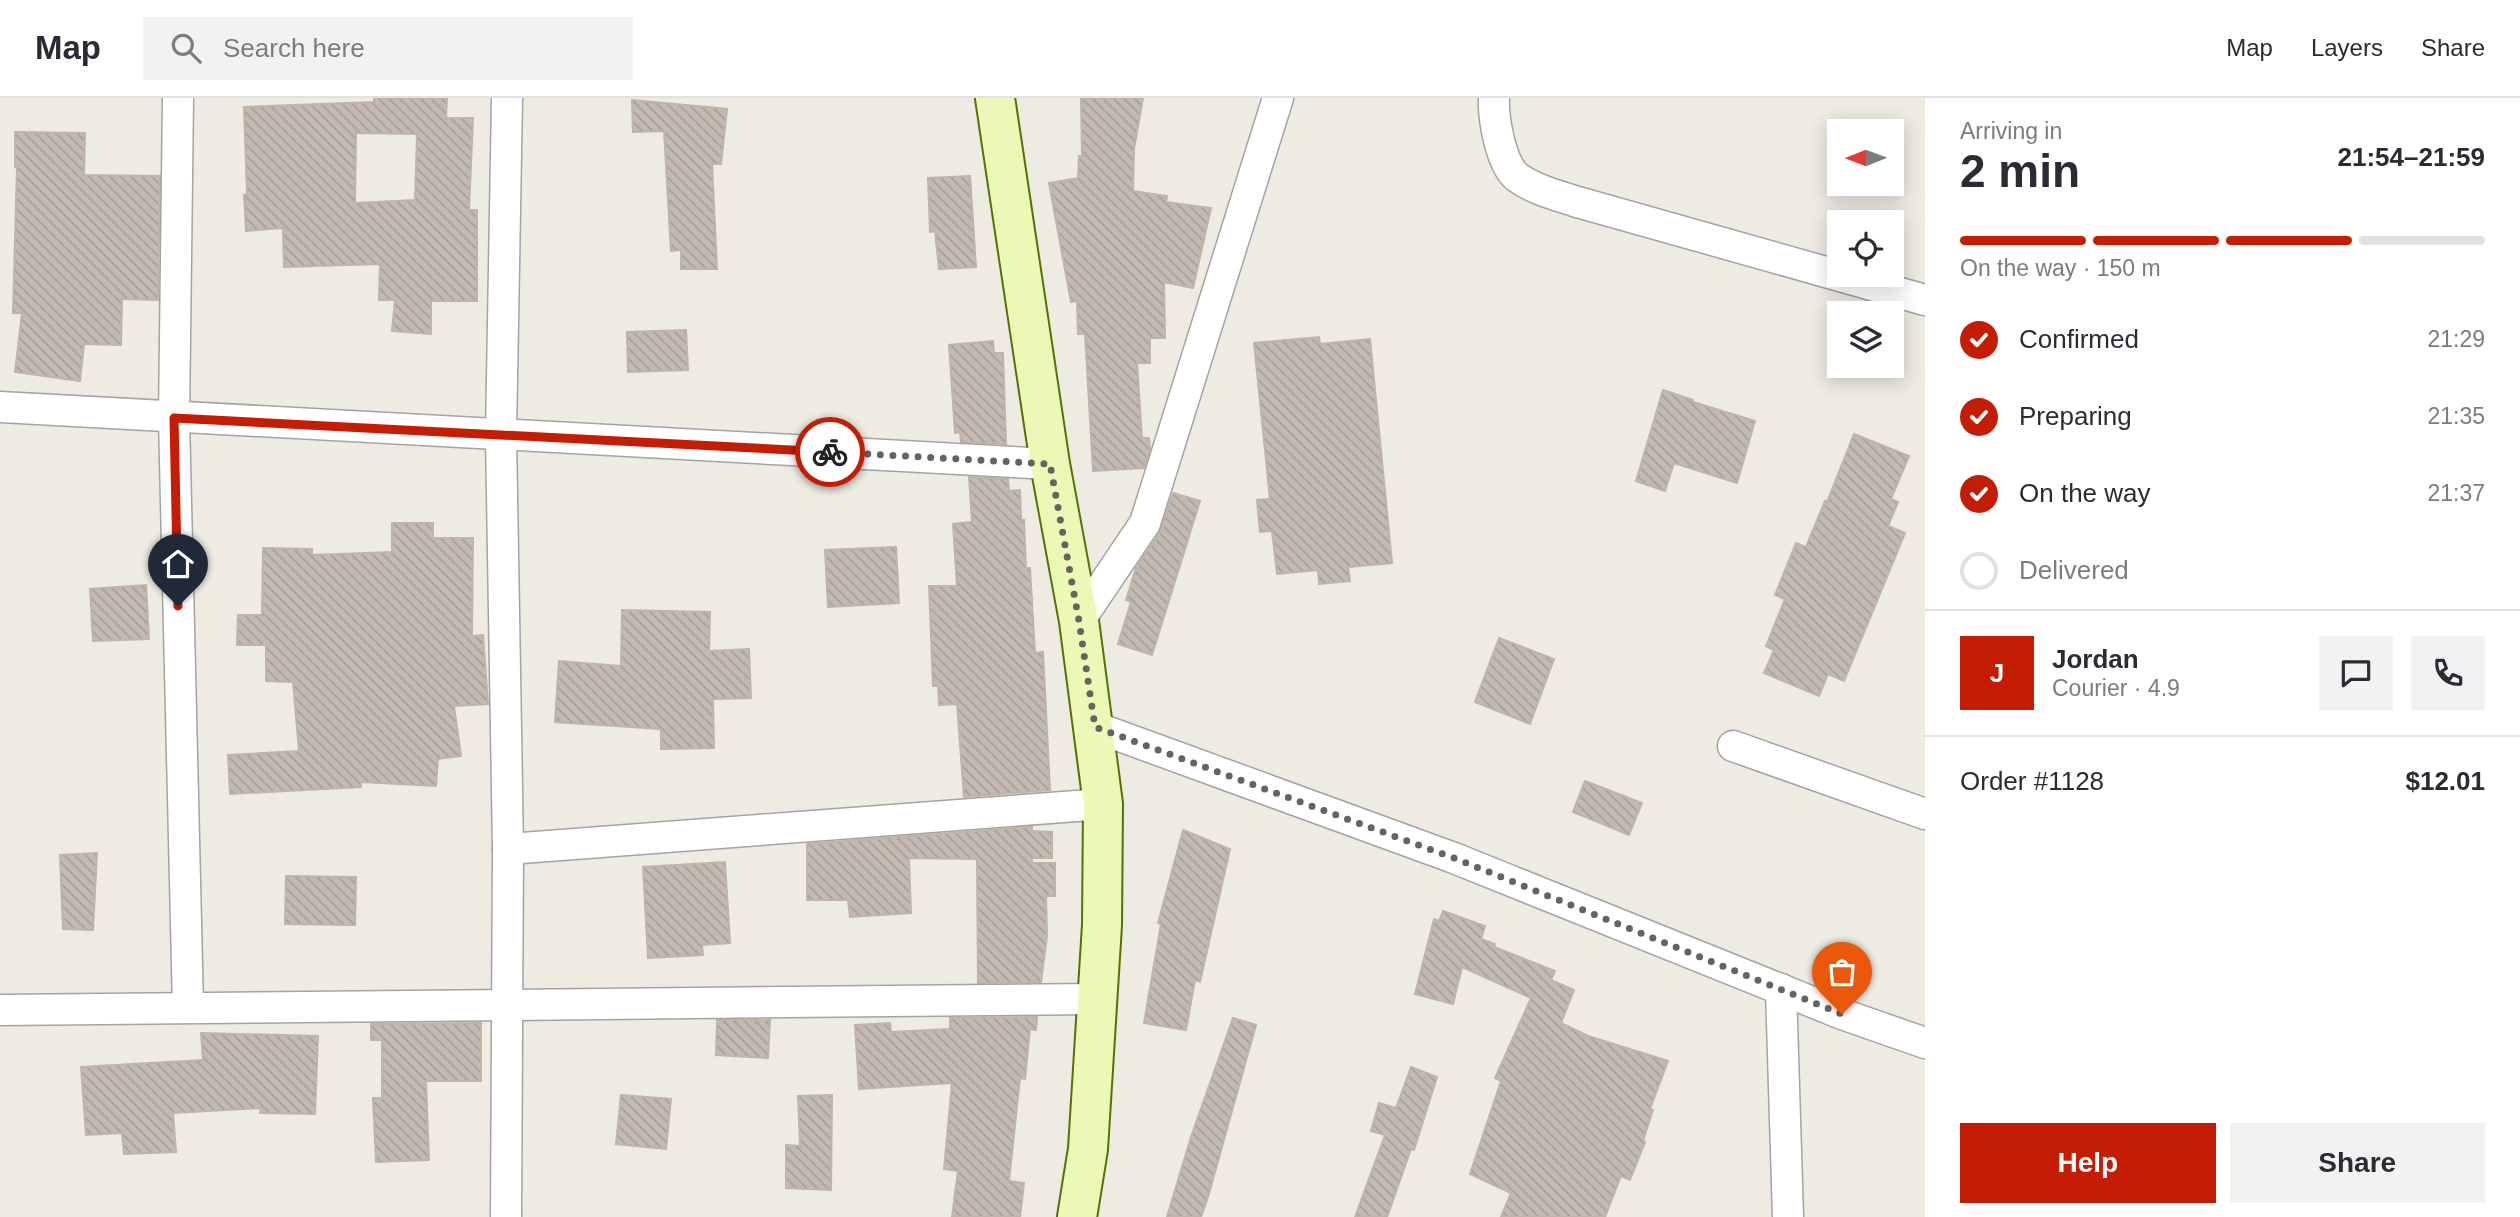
<!DOCTYPE html>
<html lang="en">
<head>
<meta charset="utf-8">
<style>
	body { margin:0; font-family:Arial,sans-serif; background:#f2f2f3; color:#2b2b33; height:100vh; display:flex; flex-direction:column; font-size:26px; white-space:nowrap }
	* { box-sizing:border-box; margin:0 }
	p { font-size:23px; color:#7c7c81 }
	.icon { flex:none; width:38px; height:38px; fill:none; stroke:currentColor; stroke-width:2; stroke-linecap:round; stroke-linejoin:round }
	.map { position:relative; flex:1; overflow:hidden }
	.drawer { display:flex; flex-direction:column; background:#fff; width:595px }
	.drawer>* { flex:none }
	.needle { width:46px; rotate:269deg }
	.tools { position:absolute; left:1827px; top:21px; display:grid; gap:14px }
	.tools a { display:grid; place-items:center; width:77px; height:77px; border-radius:0px; background:#fff; box-shadow:0 4px 18px #0003; font-size:35px }
	.pin { position:absolute; display:grid; place-items:center; width:60px; height:60px; color:#fff; margin:-72px -30px; border-radius:50% 50% 50% 0; rotate:-45deg; box-shadow:0 0 7px #0007 }
	.pin .icon { rotate:45deg }
	.courier { position:absolute; display:grid; place-items:center; width:70px; height:70px; margin:-35px; border:5px solid #c41d04; border-radius:50%; background:#fff; color:#222; box-shadow:0 2px 9px #0007 }
	.summary em { font-style:normal; font-weight:700 }
	.summary div { display:flex; flex-direction:column-reverse }
	.summary { display:flex; align-items:center; justify-content:space-between; height:119px; padding:0 35px }
	h1 { font-size:46px; font-weight:700; line-height:52px }
	.bar { display:grid; grid-template-columns:repeat(4,1fr); gap:10px 7px; align-content:center; height:84px; padding:0 35px }
	.bar i { height:9px; border-radius:5px; background:#e1e1e2 }
	.bar .current { background:#c41d04 }
	.bar p { grid-column:span 4 }
	.line { display:flex; align-items:center; gap:18px; padding:0 35px; border-top:2px solid #e1e1e2 }
	.line div { flex:1 }
	.round { display:grid; place-items:center; flex:none; width:74px; height:74px; border-radius:0px; background:#f2f2f3 }
	ol { padding:0 35px; list-style:none }
	li { display:flex; align-items:center; gap:21px; height:77px }
	li p { margin-inline-start:auto }
	li .icon { padding:7px; border-radius:50%; background:#c41d04; color:#fff; stroke-width:4 }
	li:last-child { color:#7c7c81 }
	li i { width:38px; height:38px; border:4px solid #e1e1e2; border-radius:50% }
	.primary-button { display:flex; gap:14px; margin-top:auto; padding:14px 35px }
	.primary-button a { flex:1; height:80px; border-radius:0px; background:#c41d04; color:#fff; font-size:28px; font-weight:700; line-height:80px; text-align:center }
	.primary-button a+a { background:#f2f2f3; color:#2b2b33 }
	header { display:flex; align-items:center; gap:42px; box-sizing:border-box; height:98px; padding:0 35px; background:#fff; border-bottom:2px solid #e1e1e2 }
	header strong { font-size:33px }
	nav { display:flex; gap:38px; margin-inline-start:auto; font-size:24px }
	.search { width:490px; height:63px; background:#f2f2f3; display:flex; align-items:center; gap:18px; box-sizing:border-box; padding:0 24px; border-radius:0px; color:#7c7c81; font-size:26px }
	main { display:flex; flex:1; min-height:0 }
	.map>svg:first-child { display:block }
	.building { fill:url(#building-back-hatch); stroke:#bfb4a5; stroke-width:2; fill-rule:evenodd }
	.lines { fill:none; stroke-linecap:round; stroke-linejoin:round }
	.street-casing { stroke:#a3a3a3; stroke-width:33 }
	.secondary-casing { stroke:#577007; stroke-width:42 }
	.street { stroke:#fff; stroke-width:30 }
	.secondary { stroke:#ecf8b6; stroke-width:38 }
	.done { stroke:#656461; stroke-width:7; stroke-dasharray:0 12.6 }
	.route { stroke:#c41d04; stroke-width:9 }
</style>
</head>
<body>
<header>
<strong>Map</strong>
<div class="search"><svg class="icon" aria-label="search" viewBox="0 0 24 24"><circle cx="10" cy="10" r="6"/><path d="M15 15l6 6"/></svg>Search here</div>
<nav><a>Map</a><a>Layers</a><a>Share</a></nav>
</header>
<main>
<div class="map">
<svg width="1925" height="1119" viewBox="0 0 1925 1119">
	<defs>
		<pattern id="building-back-hatch" width="6" height="6" patternUnits="userSpaceOnUse" patternTransform="scale(1.75)"><rect width="6" height="6" fill="#c2bab2"/><path d="M-1 5l2 2M0 0l6 6M5-1l2 2" fill="none" stroke="#a69f98"/></pattern>
	</defs>
	<rect width="100%" height="100%" fill="#edebe2"/>
	<g class="building">
		<path d="M374 0H447L446 20H473L469 112H477V203H431V236L392 233 395 202H379L380 166 284 169 283 130 246 133 244 97 247 96 244 9 374 4ZM356 35 417 36 415 102 355 105Z"/>
		<path d="M1081 0H1143L1134 51 1133 93 1167 98 1166 104 1211 110 1193 190 1164 184 1165 240H1150V265H1137L1142 340H1149L1150 351 1144 370 1093 373 1085 236H1078L1077 203 1071 204 1049 85 1078 80 1079 58H1082Z"/>
		<path d="M632 2 727 11 721 66H712L717 171H681V152L671 153 664 33 633 34Z"/>
		<path d="M15 34 85 35 84 77 160 78 158 202 122 201 121 247 84 246 80 283 15 274 22 215H13L17 69H15Z"/>
		<path d="M970 78 976 169 939 171 935 133 930 134 928 80Z"/>
		<path d="M686 232 688 272 628 274 627 234Z"/>
		<path d="M1319 239 1320 246 1370 241 1392 465 1348 469 1350 483 1319 486 1318 472 1277 476 1272 433 1260 434 1257 402 1270 401 1254 245Z"/>
		<path d="M993 243 994 255H1003L1006 346 961 344 960 334 955 335 949 247Z"/>
		<path d="M1663 292 1693 302V304L1755 323 1737 385 1674 365 1665 393 1636 383Z"/>
		<path d="M1854 336 1909 358 1891 401 1898 404 1888 428 1905 435 1844 583 1828 576 1819 598 1764 575 1774 552 1766 548 1785 501 1775 497 1796 445 1806 449 1825 403 1827 404Z"/>
		<path d="M969 379 1008 381 1009 393 1020 392 1021 422H1024L1026 470H1030L1035 555 1043 554 1050 692 964 699 957 606 939 607 938 588H933L929 488H957L953 426 972 424Z"/>
		<path d="M1173 395 1200 403 1152 557 1118 546 1131 504 1126 502 1136 470 1160 434Z"/>
		<path d="M392 425H433V440H473L472 538 483 537 488 606 454 608 461 658 438 661 436 688 361 684V689L230 696 228 657 299 653 293 584 266 583V547H237L238 517H262L263 450 312 451V457L392 454Z"/>
		<path d="M896 449 899 505 828 509 825 452Z"/>
		<path d="M146 487 149 541 93 543 90 491Z"/>
		<path d="M622 512 710 514 709 553 749 551 751 600 713 601 714 650 661 651V631L555 624 559 563 621 568Z"/>
		<path d="M1499 540 1554 561 1530 626 1475 604Z"/>
		<path d="M1585 683 1642 705 1629 737 1573 714Z"/>
		<path d="M1032 729V733L1052 734V760H1032V765H1055V798H1046L1047 838 1041 884 978 885 977 761 909 760 911 815 850 819 848 802H807V746Z"/>
		<path d="M1183 732 1230 751 1200 884 1195 882 1186 932 1144 925 1161 826 1158 825Z"/>
		<path d="M97 755 93 832 63 831 60 757Z"/>
		<path d="M725 764 730 845 702 847 703 857 648 860 643 769Z"/>
		<path d="M286 778 356 779 355 827 285 826Z"/>
		<path d="M1443 813 1485 828 1481 841 1495 846 1494 849 1555 873 1551 882 1574 892 1561 925 1588 938 1668 963 1650 1011 1653 1012 1643 1043 1645 1044 1630 1082 1621 1078 1605 1119H1501L1511 1095 1470 1076 1501 983 1495 980 1531 900 1462 869 1453 906 1415 896 1434 821 1439 823Z"/>
		<path d="M1037 919 1036 932 1030 931 1025 981 1020 980 1009 1083 1024 1085 1020 1119H952L958 1073 944 1071 952 985 859 991 855 927 890 925 891 934 950 931V920Z"/>
		<path d="M1233 920 1256 927 1208 1099 1201 1119H1167L1191 1039Z"/>
		<path d="M717 922H770L768 960 716 957Z"/>
		<path d="M481 925V983H426L429 1062 376 1064 373 1000H382V942H371V926Z"/>
		<path d="M201 935 318 938 315 1016 260 1015 261 1010 173 1015 176 1054 124 1056 122 1035 86 1037 81 969 203 962Z"/>
		<path d="M1411 969 1437 979 1414 1052 1411 1051 1387 1119H1355L1385 1037 1371 1033 1379 1005 1396 1010Z"/>
		<path d="M621 997 671 1001 666 1051 616 1046Z"/>
		<path d="M832 997 831 1092 786 1090V1047L800 1048 798 998Z"/>
	</g>
	<g class="lines">
		<g class="street-casing">
			<g id="street">
				<path d="M178 0 174 320 188 909"/>
				<path d="M1494 0C1493 21 1501 66 1517 79 1533 91 1556 97 1574 103L1925 202"/>
				<path d="M0 309 1050 366"/>
				<path d="M1079 523 1145 425 1278 0"/>
				<path d="M1095 629 1454 760 1842 916 1925 945"/>
				<path d="M1733 648 1925 716"/>
				<path d="M508 751 1103 706"/>
				<path d="M1781 891 1788 1119"/>
				<path d="M0 912 1097 901"/>
				<path d="M506 1119 508 751 501 337 507 0"/>
			</g>
		</g>
		<g class="secondary-casing">
			<path id="secondary" d="M995 0 1050 366 1079 523 1103 706 1102 827 1088 1051 1077 1119"/>
		</g>
		<use href="#street" class="street"/>
		<use href="#secondary" class="secondary"/>
	</g>
	<g class="lines">
		<path class="done" d="M830 354 1050 366 1079 523 1095 629 1454 760 1842 916"/>
		<path class="route" d="M178 508 174 320 830 354"/>
	</g>
</svg>
<div class="tools">
<a><svg class="needle" viewBox="-14 -14 28 28"><path d="M0-13l5 13h-10z" fill="#e53935"/><path d="M0 13l5-13h-10z" fill="#7c7c81"/></svg></a>
<a><svg class="icon" aria-label="locate" viewBox="0 0 24 24"><circle cx="12" cy="12" r="6"/><path d="M12 2v4M12 18v4M2 12h4M18 12h4"/></svg></a>
<a><svg class="icon" aria-label="layers" viewBox="0 0 24 24"><path d="M12 4l9 5-9 5-9-5zM3 14l9 5 9-5"/></svg></a>
</div>
<div class="pin" style="left:1842px;top:916px;background:#ea580c"><svg class="icon" aria-label="bag" viewBox="0 0 24 24"><path d="M5 8h14l-1 12H6zM9 8a3 3 0 0 1 6 0"/></svg></div>
<div class="pin" style="left:178px;top:508px;background:#1f2937"><svg class="icon" aria-label="home" viewBox="0 0 24 24"><path d="M3 11l9-7 9 7M6 9v11h12V9"/></svg></div>
<div class="courier" style="left:830px;top:354px"><svg class="icon" aria-label="bike" viewBox="0 0 24 24"><circle cx="6" cy="16" r="4"/><circle cx="18" cy="16" r="4"/><path d="M6 16l4-8h5l3 8M10 8l3 8H6M13 5h3"/></svg></div>
</div>
<section class="drawer">
<div class="summary"><div><h1>2 min</h1><p>Arriving in</p></div><em>21:54–21:59</em></div>
<div class="bar"><i class="current"></i><i class="current"></i><i class="current"></i><i></i><p>On the way · 150 m</p></div>
<ol>
<li><svg class="icon" aria-label="check" viewBox="0 0 24 24"><path d="M5 12l5 5 9-10"/></svg>Confirmed<p>21:29</p></li>
<li><svg class="icon" aria-label="check" viewBox="0 0 24 24"><path d="M5 12l5 5 9-10"/></svg>Preparing<p>21:35</p></li>
<li><svg class="icon" aria-label="check" viewBox="0 0 24 24"><path d="M5 12l5 5 9-10"/></svg>On the way<p>21:37</p></li>
<li><i></i>Delivered</li>
</ol>
<div class="line" style="height:126px"><b class="round" style="background:#c41d04;color:#fff">J</b><div><b>Jordan</b><p>Courier · 4.9</p></div><a class="round"><svg class="icon" aria-label="chat" viewBox="0 0 24 24"><path d="M4 5h16v11H9l-5 4z"/></svg></a><a class="round"><svg class="icon" aria-label="phone" viewBox="0 0 24 24"><path d="M5 4h4l2 5-3 2q2 4 5 5l2-3 5 2v4C11 20 4 13 5 4z"/></svg></a></div>
<div class="line" style="height:91px"><div>Order #1128</div><b>$12.01</b></div>
<div class="primary-button"><a>Help</a><a>Share</a></div>
</section>
</main>
</body>
</html>
